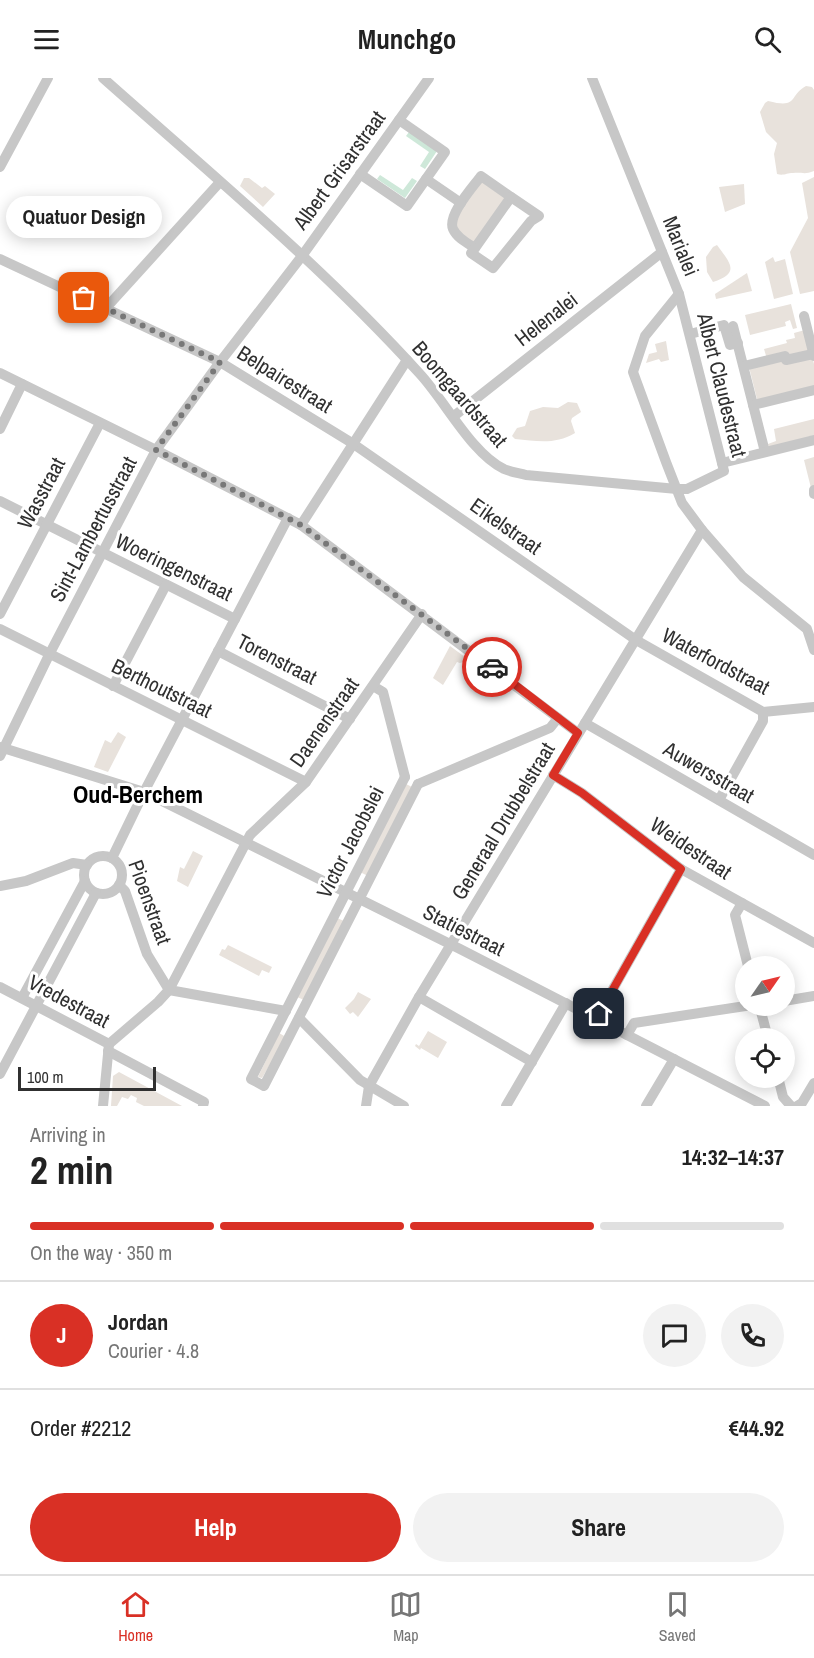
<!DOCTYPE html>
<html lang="en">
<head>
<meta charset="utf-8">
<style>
	body { margin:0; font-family:"Archivo Narrow",sans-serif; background:#f2f2f2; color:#222; height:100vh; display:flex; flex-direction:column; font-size:22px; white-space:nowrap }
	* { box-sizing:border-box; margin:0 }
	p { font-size:20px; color:#767676 }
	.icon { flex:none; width:33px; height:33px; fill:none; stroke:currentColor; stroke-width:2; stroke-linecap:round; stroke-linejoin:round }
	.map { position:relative; height:1028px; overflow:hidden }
	.side { display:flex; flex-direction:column; background:#fff; flex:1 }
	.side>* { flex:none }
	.needle { width:39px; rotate:56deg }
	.buttons { position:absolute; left:735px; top:878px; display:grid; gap:12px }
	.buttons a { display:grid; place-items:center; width:60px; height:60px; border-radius:50%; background:#fff; box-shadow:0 3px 15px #0003; font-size:30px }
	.scale { position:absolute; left:18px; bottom:15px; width:138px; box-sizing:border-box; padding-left:6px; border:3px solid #303030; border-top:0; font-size:16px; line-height:21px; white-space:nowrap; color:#303030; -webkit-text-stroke:4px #fff; paint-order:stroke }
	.pin { position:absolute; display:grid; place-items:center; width:51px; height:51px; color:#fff; margin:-26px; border-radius:12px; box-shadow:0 3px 9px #0006 }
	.courier { position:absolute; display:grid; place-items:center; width:60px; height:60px; margin:-30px; border:4px solid #d93025; border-radius:50%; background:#fff; color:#222; box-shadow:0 2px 8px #0007 }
	.bubble { position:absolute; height:42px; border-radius:21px; background:#fff; box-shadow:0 3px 15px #0003; font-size:20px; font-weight:800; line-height:42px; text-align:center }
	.headline em { font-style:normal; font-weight:800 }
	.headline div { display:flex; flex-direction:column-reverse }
	.headline { display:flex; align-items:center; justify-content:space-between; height:102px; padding:0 30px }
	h1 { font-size:39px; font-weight:800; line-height:45px }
	.bar { display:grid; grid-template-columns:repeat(4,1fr); gap:9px 6px; align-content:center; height:72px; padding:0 30px }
	.bar i { height:8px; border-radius:4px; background:#e0e0e0 }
	.bar .active { background:#d93025 }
	.bar p { grid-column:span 4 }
	.line { display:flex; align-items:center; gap:15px; padding:0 30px; border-top:2px solid #e0e0e0 }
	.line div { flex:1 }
	.round { display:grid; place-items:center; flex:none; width:63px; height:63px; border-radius:32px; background:#f2f2f2 }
	.button { display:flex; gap:12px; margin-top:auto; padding:12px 30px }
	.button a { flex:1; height:69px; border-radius:36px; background:#d93025; color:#fff; font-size:24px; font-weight:800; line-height:69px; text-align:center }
	.button a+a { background:#f2f2f2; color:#222 }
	header { display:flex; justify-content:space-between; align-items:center; height:78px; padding:0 30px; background:#fff; font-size:27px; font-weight:800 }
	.tabs { display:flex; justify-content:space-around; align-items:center; height:84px; border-top:2px solid #e0e0e0; background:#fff; font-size:16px; color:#767676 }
	.tabs a { display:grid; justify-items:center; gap:3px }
	.tabs .active { color:#d93025 }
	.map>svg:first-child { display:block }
	.green { fill:#e8e2dc }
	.water { fill:#cee8d9 }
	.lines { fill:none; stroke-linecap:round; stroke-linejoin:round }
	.street { stroke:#c7c7c7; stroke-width:10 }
	.done { stroke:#787878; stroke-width:6; stroke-dasharray:0 10.8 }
	.route { stroke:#d93025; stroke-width:8 }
	.labels { text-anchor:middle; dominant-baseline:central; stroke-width:6; stroke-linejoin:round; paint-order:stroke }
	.street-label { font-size:21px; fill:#303030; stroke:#fff }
	.quarter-label { font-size:24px; font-weight:bold; fill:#000; stroke:#fff }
</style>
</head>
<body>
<header><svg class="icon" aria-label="menu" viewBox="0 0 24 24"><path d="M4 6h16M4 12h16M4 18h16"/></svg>Munchgo<svg class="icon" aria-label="search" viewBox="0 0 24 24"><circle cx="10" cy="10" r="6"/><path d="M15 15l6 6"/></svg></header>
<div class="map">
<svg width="814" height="1028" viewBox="0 0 814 1028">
	<rect width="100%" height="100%" fill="#fff"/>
	<g class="green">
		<path d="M806 8 812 9 814 12V93C804 97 803 94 793 95 786 95 784 98 777 96L774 76 777 65 766 54 760 34 765 25 768 23C799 31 788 18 806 8Z"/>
		<path d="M814 99V213L800 216 790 174 808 140 802 105Z"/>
		<path d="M244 100H249L262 110 265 108 275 116 263 129 240 108Z"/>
		<path d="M481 101 507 119 476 167 456 151 458 133Z"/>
		<path d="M744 106 745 126 725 134 719 109Z"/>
		<path d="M717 167C730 185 741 195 713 204L707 194 706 179 713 169Z"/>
		<path d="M773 179 775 184 785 181 793 216 774 221 765 184Z"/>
		<path d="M747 195 752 213 716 221 715 216Z"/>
		<path d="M791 226 797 250 793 251 790 242 785 244 786 248 750 257 745 237Z"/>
		<path d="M805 252 811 274 767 281 764 271 787 265 786 262 795 260 794 255Z"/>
		<path d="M666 263 669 282 661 284 659 281 646 285 649 276 657 274 655 266Z"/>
		<path d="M812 278 814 286V310L758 325 749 289Z"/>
		<path d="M568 324 577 325 581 334 572 340 571 343 575 355C555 367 537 363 515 361L512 358 517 350 525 348 530 333 543 329 558 330Z"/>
		<path d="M814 341V358L769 370 768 366 776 363 774 351Z"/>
		<path d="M814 379V409L811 410 804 382Z"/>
		<path d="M450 568 469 582 460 585 457 584 443 607 433 600Z"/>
		<path d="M118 654 126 659 108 694 94 689 105 662 111 665Z"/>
		<path d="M406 706 414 710 368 798 360 794Z"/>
		<path d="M193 773 203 778 188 809 177 803 180 789 184 791Z"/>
		<path d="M337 840 344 843 304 922 297 919Z"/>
		<path d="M228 867 272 889 269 895 262 892 259 898 219 877 222 871 225 872Z"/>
		<path d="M358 914 371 921 358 939 353 934 350 936 345 930 354 921Z"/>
		<path d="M428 953 447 964 438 980 421 970 420 972 415 968 416 966 419 968Z"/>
		<path d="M279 955 286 959 262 1000 258 999Z"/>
		<path d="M119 994 182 1028H144L136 1024 137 1020 131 1017 128 1021 122 1019 117 1028H111L113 998Z"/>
	</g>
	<g class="water">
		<path d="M409 54 437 73 425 91 420 88 429 74 406 58Z"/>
		<path d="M380 97 403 112 412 100 417 103 405 120 377 101Z"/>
	</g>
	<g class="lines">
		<g class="street">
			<path d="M103 0C211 96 323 189 420 296 445 323 472 376 504 391 511 394 519 395 526 397L677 411H687L724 393 679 216 592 0"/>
			<path d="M0 89 48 0"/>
			<path d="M360 96 407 128 445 74 399 42"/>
			<path d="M481 98 511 119 475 170C467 165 457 160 453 151 447 137 473 109 481 98Z"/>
			<path d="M426 101 461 125"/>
			<path d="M475 170 471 175 493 190 531 143 539 138 511 119"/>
			<path d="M0 181 220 284 352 365 636 562 763 634 814 629"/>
			<path d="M679 216 645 258 633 294 666 384 682 425 702 452 743 499 807 551 814 572"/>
			<path d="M106 230 220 104"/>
			<path d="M804 238 814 278"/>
			<path d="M733 248 765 374"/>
			<path d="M690 256 724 247 730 267 738 265"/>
			<path d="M744 288 785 278 786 282 813 276"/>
			<path d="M0 295 156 372 301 447 578 655"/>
			<path d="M753 327 814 312"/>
			<path d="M454 338 662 174"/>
			<path d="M0 351 22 306"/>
			<path d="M722 385 814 362"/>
			<path d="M814 412V416"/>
			<path d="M0 423 235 541"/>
			<path d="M301 447 407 282"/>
			<path d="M0 536 100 345"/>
			<path d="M0 551 306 704"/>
			<path d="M218 573 350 641"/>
			<path d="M113 608 166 507"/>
			<path d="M373 608 383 614 405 699"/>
			<path d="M585 645 814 777"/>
			<path d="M0 669 144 714 460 871 765 1028"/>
			<path d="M0 678 50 575 156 372 220 284 302 178 429 0"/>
			<path d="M553 697 582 715 681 791 814 865"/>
			<path d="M405 699 251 1001 264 1008 418 706"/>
			<path d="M418 706 550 650 558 640"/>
			<path d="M719 722 763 643V634"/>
			<circle cx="103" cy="797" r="19"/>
			<path d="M112 780 144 714 288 440"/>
			<path d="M119 807 125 813 147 876 169 912"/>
			<path d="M0 808 26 803 73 785 87 787"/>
			<path d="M742 825 735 837 748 888"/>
			<path d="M0 909 109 966 103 1028"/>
			<path d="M169 912 286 933"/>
			<path d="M419 919 532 984"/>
			<path d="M22 920 85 803"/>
			<path d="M784 923 814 918"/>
			<path d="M763 927 761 934 768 960"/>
			<path d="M299 940 360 1002 404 1028"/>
			<path d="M596 941 681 791"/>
			<path d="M627 957 634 945 752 927"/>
			<path d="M109 966 158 924 169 912 250 757 306 704 422 536"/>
			<path d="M108 973 204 1024 203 1028"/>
			<path d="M0 996 96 815"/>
			<path d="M778 999 783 1019 791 1028"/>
			<path d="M366 1028 369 1008 419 919 702 452"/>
			<path d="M506 1028 566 925"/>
			<path d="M646 1028 674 981"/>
			<path d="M797 1028 802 1025 814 1005"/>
		</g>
	</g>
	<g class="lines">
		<path class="done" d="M84 220 220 284 156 372 301 447 492 589"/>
		<path class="route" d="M492 589 578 655 553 697 582 715 681 791 599 936"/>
	</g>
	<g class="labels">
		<g class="street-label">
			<text transform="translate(339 92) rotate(-54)">Albert Grisarstraat</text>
			<text transform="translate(681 168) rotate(68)">Marialei</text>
			<text transform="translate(546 241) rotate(-38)">Helenalei</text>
			<text transform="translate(285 301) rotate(32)">Belpairestraat</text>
			<text transform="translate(722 307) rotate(76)">Albert Claudestraat</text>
			<text transform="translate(460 316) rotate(49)">Boomgaardstraat</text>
			<text transform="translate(41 415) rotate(-62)">Wasstraat</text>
			<text transform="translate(506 448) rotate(35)">Eikelstraat</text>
			<text transform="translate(93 451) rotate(-62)">Sint-Lambertusstraat</text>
			<text transform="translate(174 489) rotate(26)">Woeringenstraat</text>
			<text transform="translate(277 581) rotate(27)">Torenstraat</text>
			<text transform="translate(716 583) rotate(28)">Waterfordstraat</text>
			<text transform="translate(162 610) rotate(26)">Berthoutstraat</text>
			<text transform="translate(324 644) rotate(-55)">Daenenstraat</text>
			<text transform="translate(709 694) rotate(30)">Auwersstraat</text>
			<text transform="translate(503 743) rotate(-59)">Generaal Drubbelstraat</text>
			<text transform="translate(350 764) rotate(-63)">Victor Jacobslei</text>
			<text transform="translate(691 770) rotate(34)">Weidestraat</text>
			<text transform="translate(150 824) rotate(70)">Pioenstraat</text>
			<text transform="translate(464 852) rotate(27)">Statiestraat</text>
			<text transform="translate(69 923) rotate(28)">Vredestraat</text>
		</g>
		<g class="quarter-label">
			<text x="138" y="716">Oud-Berchem</text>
		</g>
	</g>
</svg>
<div class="buttons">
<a><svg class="needle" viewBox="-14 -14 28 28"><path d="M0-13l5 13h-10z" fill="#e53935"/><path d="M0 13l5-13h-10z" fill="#767676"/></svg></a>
<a><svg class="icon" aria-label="locate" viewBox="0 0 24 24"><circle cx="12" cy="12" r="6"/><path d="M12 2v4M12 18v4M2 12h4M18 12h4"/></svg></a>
</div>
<div class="scale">100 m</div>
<div class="pin" style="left:84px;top:220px;background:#ea580c"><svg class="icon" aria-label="bag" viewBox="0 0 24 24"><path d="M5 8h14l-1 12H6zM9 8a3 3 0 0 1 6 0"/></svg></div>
<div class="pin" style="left:599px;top:936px;background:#1f2937"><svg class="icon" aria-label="home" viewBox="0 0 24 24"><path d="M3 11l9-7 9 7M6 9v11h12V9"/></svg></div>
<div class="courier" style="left:492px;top:589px"><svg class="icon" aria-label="car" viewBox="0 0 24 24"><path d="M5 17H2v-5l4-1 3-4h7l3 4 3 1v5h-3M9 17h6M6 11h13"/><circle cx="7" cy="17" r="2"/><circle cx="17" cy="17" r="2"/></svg></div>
<div class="bubble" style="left:6px;top:118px;width:156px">Quatuor Design</div>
</div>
<section class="side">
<div class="headline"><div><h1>2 min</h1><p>Arriving in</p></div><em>14:32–14:37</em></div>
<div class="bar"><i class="active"></i><i class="active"></i><i class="active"></i><i></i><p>On the way · 350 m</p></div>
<div class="line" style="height:108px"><b class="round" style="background:#d93025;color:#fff">J</b><div><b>Jordan</b><p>Courier · 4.8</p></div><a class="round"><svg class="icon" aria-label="chat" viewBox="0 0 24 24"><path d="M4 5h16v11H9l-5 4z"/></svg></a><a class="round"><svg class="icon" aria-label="phone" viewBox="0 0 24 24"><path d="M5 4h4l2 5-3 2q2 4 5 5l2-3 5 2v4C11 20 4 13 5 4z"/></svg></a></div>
<div class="line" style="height:78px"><div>Order #2212</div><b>€44.92</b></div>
<div class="button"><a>Help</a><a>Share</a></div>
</section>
<nav class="tabs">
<a class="active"><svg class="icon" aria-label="home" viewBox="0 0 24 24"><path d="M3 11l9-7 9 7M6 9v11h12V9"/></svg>Home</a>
<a><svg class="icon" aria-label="map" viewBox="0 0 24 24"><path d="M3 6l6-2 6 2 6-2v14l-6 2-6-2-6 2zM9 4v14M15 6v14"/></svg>Map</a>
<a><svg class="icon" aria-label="saved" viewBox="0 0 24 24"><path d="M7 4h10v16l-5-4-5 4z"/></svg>Saved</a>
</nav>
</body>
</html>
